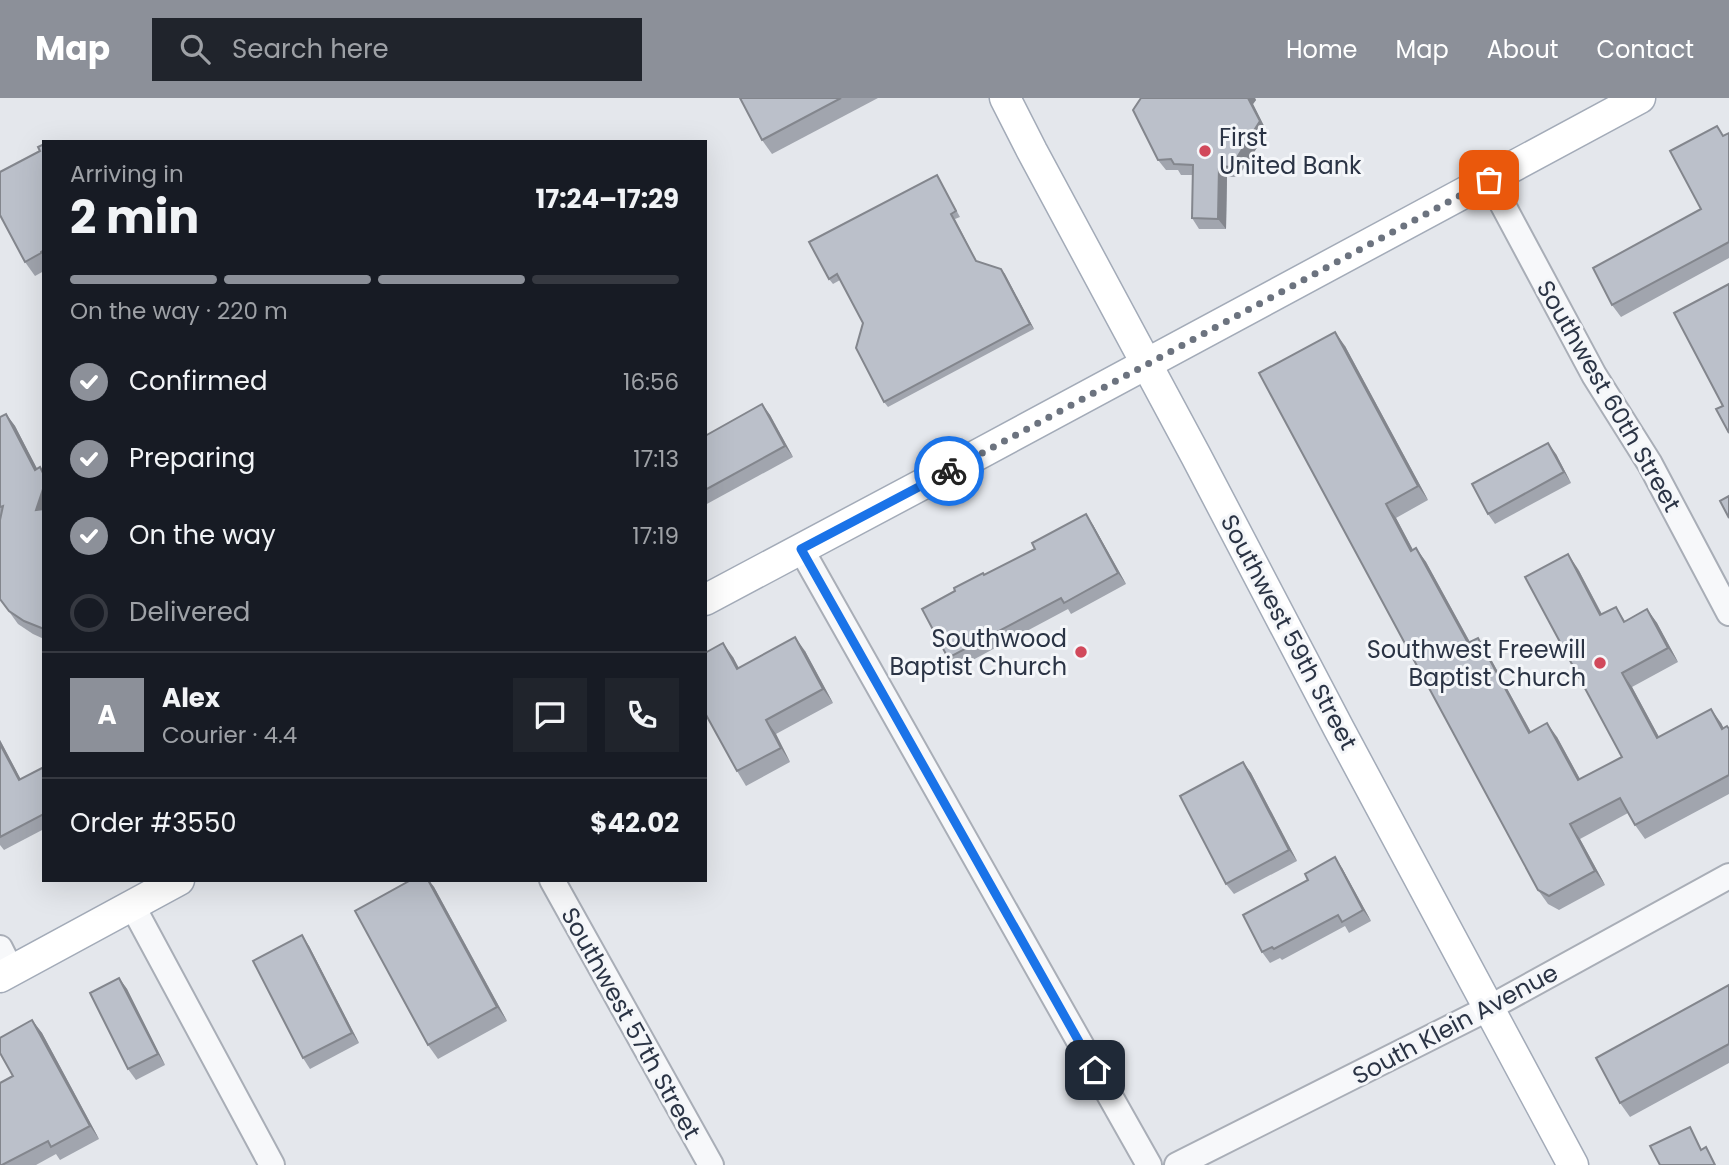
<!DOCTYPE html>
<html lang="en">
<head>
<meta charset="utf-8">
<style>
	body { margin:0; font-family:Poppins,sans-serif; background:#20242c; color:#f1f3f6; height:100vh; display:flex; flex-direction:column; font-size:26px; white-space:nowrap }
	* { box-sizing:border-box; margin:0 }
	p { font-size:23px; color:#9ea1a6 }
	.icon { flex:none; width:38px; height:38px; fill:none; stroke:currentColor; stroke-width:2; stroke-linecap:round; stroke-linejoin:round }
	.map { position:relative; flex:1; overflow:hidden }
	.panel { position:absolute; left:42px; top:42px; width:665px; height:742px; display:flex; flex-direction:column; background:#171b24; border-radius:0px; box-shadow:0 7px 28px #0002 }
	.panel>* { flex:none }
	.pin { position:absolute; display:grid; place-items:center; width:60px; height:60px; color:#fff; margin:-30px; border-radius:14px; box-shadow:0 4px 10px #0006 }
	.courier { position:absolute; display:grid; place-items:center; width:70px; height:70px; margin:-35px; border:5px solid #1a73e8; border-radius:50%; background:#fff; color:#222; box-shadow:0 2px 9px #0007 }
	.head em { font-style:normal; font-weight:700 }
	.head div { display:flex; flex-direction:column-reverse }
	.head { display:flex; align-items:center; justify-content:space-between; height:119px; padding:0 28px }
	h1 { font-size:46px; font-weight:700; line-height:52px }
	.bar { display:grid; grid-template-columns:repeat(4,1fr); gap:10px 7px; align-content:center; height:84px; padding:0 28px }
	.bar i { height:9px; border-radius:5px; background:#363941 }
	.bar .on { background:#8c9099 }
	.bar p { grid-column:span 4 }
	.line { display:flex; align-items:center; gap:18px; padding:0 28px; border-top:2px solid #363941 }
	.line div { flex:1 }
	.round { display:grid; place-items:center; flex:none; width:74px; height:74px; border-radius:0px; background:#20242c }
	ol { padding:0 28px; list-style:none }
	li { display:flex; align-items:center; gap:21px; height:77px }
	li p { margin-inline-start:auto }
	li .icon { padding:7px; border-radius:50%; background:#8c9099; color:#fff; stroke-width:4 }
	li:last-child { color:#9ea1a6 }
	li i { width:38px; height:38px; border:4px solid #363941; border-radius:50% }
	header { display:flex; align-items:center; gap:42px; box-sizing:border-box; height:98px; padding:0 35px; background:#8c9099; color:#fff }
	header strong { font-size:33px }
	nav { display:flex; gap:38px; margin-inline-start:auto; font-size:24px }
	.search { width:490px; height:63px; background:#20242c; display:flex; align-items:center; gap:18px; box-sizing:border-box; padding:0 24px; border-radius:0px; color:#9ea1a6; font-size:26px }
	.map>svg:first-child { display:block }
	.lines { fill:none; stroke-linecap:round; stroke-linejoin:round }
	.minor-casing { stroke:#a9aeb7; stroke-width:28 }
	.major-casing { stroke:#a3abb8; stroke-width:33 }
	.minor { stroke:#f7f8fa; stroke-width:24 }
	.major { stroke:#fff; stroke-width:30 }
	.wall { fill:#a1a5ae }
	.shaded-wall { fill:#83868d }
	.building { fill:#bbc0ca; stroke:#83868d; stroke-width:2 }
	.done { stroke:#6c737f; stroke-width:7; stroke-dasharray:0 12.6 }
	.route { stroke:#1a73e8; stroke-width:9 }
	.poi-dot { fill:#d1495b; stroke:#f4f6f9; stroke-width:2.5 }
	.labels { text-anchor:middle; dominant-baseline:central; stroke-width:6; stroke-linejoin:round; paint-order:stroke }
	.poi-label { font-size:24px; fill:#2b3445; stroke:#f4f6f9; text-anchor:end }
	.street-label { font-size:24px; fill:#2b3445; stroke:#f4f6f9 }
</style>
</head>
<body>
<header>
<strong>Map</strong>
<div class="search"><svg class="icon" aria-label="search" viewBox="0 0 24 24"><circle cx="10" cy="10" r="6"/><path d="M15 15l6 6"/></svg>Search here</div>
<nav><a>Home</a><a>Map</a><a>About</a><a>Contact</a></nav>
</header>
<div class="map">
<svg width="1729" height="1067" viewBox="0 0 1729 1067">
	<rect width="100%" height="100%" fill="#e4e7ec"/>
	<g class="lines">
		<g class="minor-casing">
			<g id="minor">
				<path d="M1489 81 1594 277 1650 366 1729 515"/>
				<path d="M801 451 1149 1067"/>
				<path d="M552 782 711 1067"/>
				<path d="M132 807 272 1067"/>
				<path d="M0 850 11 872"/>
				<path d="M1177 1067 1489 910 1729 778"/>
			</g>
		</g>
		<g class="major-casing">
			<g id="major">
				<path d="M1005 0 1032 53 1196 358 1339 631 1573 1067"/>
				<path d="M705 502 953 370 1640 0"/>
				<path d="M0 879 179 782"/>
			</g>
		</g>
		<use href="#minor" class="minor"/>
		<use href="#major" class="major"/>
	</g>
	<g class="wall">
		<path d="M740 0H878L772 56 762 42Z"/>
		<path d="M1141 0H1255L1256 2 1253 6 1267 34 1238 79H1227L1226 131H1199L1192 120 1193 77H1181L1178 72H1166L1158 62Z"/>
		<path d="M1729 35V160L1621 219 1612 207 1701 111 1724 38Z"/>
		<path d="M44 46V173L35 178 25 164 40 53Z"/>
		<path d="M937 77 960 119 955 121 977 164 1001 171 1034 231 888 309 884 304 863 225 840 182 833 186 829 181Z"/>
		<path d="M1345 248 1428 402 1396 420 1413 452 1416 450 1426 464 1470 544 1487 554 1531 634 1557 639 1580 681 1622 659 1578 471 1602 516 1616 509 1625 523 1647 511 1657 525 1678 564 1632 589 1659 639 1721 625 1723 630H1729V696L1645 741 1635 727 1628 715 1580 741 1605 787 1559 812 1548 806 1538 792 1259 275Z"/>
		<path d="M762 306 770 317 793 359 705 407V338Z"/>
		<path d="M6 316 15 328 37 371 40 369 44 375V541L33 536 18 526 0 501V319Z"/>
		<path d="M1556 356 1571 385 1495 426 1488 416Z"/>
		<path d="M1093 427 1126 486 1071 516 1068 511 956 571 948 560 985 477Z"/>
		<path d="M805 553 833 605 776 636 790 664 746 688 737 673 733 559 738 570Z"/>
		<path d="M0 642 21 682 44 669V731L4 752 0 747Z"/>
		<path d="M1243 664 1251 675 1297 763 1234 796 1226 786Z"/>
		<path d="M1342 770 1371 823 1349 835 1345 828 1282 862 1280 860 1270 865 1262 854 1308 782Z"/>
		<path d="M411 782H429L434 789 507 923 438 961 428 947Z"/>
		<path d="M309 848 359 945 310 971 303 960Z"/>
		<path d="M119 880 127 891 165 967 136 982 128 971Z"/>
		<path d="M1729 887V965L1630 1019 1620 1005Z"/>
		<path d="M32 922 42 935 99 1041 60 1062 56 1056 36 1067H0L13 978Z"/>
	</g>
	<g class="shaded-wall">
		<path d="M1248 0H1255L1256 2 1253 6 1267 34 1238 79 1231 69Z"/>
		<path d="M1219 68 1227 79 1226 131 1218 121Z"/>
		<path d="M1001 171 1005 176 1034 231 1030 226Z"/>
		<path d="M1335 234 1345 248 1428 402 1418 388Z"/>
		<path d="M762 306 770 317 793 359 785 348Z"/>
		<path d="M6 316 15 328 44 384 35 372Z"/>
		<path d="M1548 345 1556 356 1571 385 1564 374Z"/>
		<path d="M44 388V423L36 412Z"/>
		<path d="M1386 406 1396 420 1421 467 1411 453Z"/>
		<path d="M1086 416 1093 427 1126 486 1118 475Z"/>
		<path d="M1416 450 1426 464 1478 559 1468 545Z"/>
		<path d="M1568 456 1578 471 1610 532 1600 517Z"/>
		<path d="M1647 511 1657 525 1678 564 1668 550Z"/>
		<path d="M795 539 805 553 833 605 823 591Z"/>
		<path d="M1478 540 1487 554 1539 649 1529 635Z"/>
		<path d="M723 545 733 559 747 585 737 571Z"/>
		<path d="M1622 575 1632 589 1667 654 1657 640Z"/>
		<path d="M1711 611 1721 625 1729 640 1722 631Z"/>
		<path d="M766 622 776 636 790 664 781 650Z"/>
		<path d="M1547 625 1557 639 1588 696 1578 682Z"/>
		<path d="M0 642 27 693 19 682 0 646Z"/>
		<path d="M1243 664 1251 675 1297 763 1289 752Z"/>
		<path d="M1570 726 1580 741 1605 787 1595 773Z"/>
		<path d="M1335 759 1342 770 1371 823 1363 812Z"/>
		<path d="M428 782 434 789 507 923 497 909Z"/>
		<path d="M302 837 309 848 359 945 352 935Z"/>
		<path d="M119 880 127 891 165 967 158 956Z"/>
		<path d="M32 922 42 935 99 1041 90 1028Z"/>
	</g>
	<g class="building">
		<path d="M740 0H841L762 42Z"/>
		<path d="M1141 0H1248L1260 23 1231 69 1219 68 1218 121 1192 120 1193 67 1174 66 1171 61 1158 62 1133 12Z"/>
		<path d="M1717 28 1723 38 1729 35V144L1612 207 1593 170 1701 111 1670 53Z"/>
		<path d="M44 46V152L41 154V155L25 164 0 117V74L40 53 38 49Z"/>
		<path d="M937 77 956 113 951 116 976 163 1001 171 1030 226 884 304 856 250 863 225 837 176 829 181 809 144Z"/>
		<path d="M1729 186V335L1716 311 1723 308 1674 215Z"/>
		<path d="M1335 234 1418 388 1386 406 1411 453 1416 450 1468 545 1478 540 1529 635 1547 625 1578 682 1622 659 1525 479 1568 456 1600 517 1616 509 1624 524 1647 511 1668 550 1622 575 1657 640 1711 611 1722 631 1727 628 1729 631V677L1635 727 1620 700 1570 726 1595 773 1549 798 1538 792 1259 275Z"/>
		<path d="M762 306 785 348 705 392V338Z"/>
		<path d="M6 316 35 372 40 369 44 377V388L36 412 44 411V531L24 523 9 513 0 501V422L3 408 0 409V319Z"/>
		<path d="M1548 345 1564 374 1488 416 1472 386Z"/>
		<path d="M1729 398V420L1720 403Z"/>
		<path d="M1086 416 1118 475 1064 505 1061 500 948 560 922 511 955 493 954 490 983 475 984 477 1035 451 1032 445Z"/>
		<path d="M795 539 823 591 766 622 781 650 737 673 705 615V555L723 545 737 571Z"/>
		<path d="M0 646 19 682 44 669V716L0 739Z"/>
		<path d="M1243 664 1289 752 1226 786 1180 698Z"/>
		<path d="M1335 759 1363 812 1342 824 1338 817 1274 851 1272 849 1262 854 1243 817 1308 782 1305 776Z"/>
		<path d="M411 782H428L497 909 428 947 355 813Z"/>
		<path d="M302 837 352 935 303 960 253 863Z"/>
		<path d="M119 880 158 956 128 971 90 895Z"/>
		<path d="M1729 887V946L1620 1005 1596 960Z"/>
		<path d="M32 922 90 1028 51 1049 48 1043 2 1067H0V985L13 978 0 955V940Z"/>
		<path d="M1690 1029 1701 1052 1706 1049 1715 1067H1660L1650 1048Z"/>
	</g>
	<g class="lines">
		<path class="done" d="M949 373 1489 82"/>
		<path class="route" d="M949 373 801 451 1095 972"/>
	</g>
	<g class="poi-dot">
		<circle cx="1205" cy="53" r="7"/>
		<circle cx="1081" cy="554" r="7"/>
		<circle cx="1600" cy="565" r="7"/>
	</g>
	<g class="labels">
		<g class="poi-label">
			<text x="1219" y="39" text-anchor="start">First<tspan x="1219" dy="28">United Bank</tspan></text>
			<text x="1067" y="540">Southwood<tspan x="1067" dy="28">Baptist Church</tspan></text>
			<text x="1586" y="551">Southwest Freewill<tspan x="1586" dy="28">Baptist Church</tspan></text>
		</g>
		<g class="street-label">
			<text transform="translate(1609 298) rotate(60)">Southwest 60th Street</text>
			<text transform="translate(1289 534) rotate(62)">Southwest 59th Street</text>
			<text transform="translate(631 925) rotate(61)">Southwest 57th Street</text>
			<text transform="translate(1455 926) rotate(-28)">South Klein Avenue</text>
		</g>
	</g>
</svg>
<div class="pin" style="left:1489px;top:82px;background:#ea580c"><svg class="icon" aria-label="bag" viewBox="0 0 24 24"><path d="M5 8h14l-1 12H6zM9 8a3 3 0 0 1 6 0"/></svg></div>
<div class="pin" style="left:1095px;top:972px;background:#1f2937"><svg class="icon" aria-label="home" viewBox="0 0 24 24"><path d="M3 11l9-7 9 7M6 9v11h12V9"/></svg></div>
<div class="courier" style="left:949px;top:373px"><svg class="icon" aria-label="bike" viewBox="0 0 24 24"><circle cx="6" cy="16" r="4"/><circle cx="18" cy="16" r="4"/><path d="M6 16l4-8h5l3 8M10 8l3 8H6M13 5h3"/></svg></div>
<section class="panel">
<div class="head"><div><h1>2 min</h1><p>Arriving in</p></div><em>17:24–17:29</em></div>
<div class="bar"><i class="on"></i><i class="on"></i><i class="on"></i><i></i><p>On the way · 220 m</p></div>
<ol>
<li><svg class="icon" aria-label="check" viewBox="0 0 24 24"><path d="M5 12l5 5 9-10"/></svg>Confirmed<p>16:56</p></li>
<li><svg class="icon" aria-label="check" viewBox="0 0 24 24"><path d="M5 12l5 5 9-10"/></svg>Preparing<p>17:13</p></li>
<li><svg class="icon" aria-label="check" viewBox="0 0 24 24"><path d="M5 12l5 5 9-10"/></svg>On the way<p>17:19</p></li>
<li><i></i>Delivered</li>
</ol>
<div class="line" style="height:126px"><b class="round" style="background:#8c9099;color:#fff">A</b><div><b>Alex</b><p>Courier · 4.4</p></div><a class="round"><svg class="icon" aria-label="chat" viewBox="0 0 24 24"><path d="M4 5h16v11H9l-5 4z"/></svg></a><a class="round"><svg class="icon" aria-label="phone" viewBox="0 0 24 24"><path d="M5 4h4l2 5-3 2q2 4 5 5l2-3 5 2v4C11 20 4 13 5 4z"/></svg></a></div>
<div class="line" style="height:91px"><div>Order #3550</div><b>$42.02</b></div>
</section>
</div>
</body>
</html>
